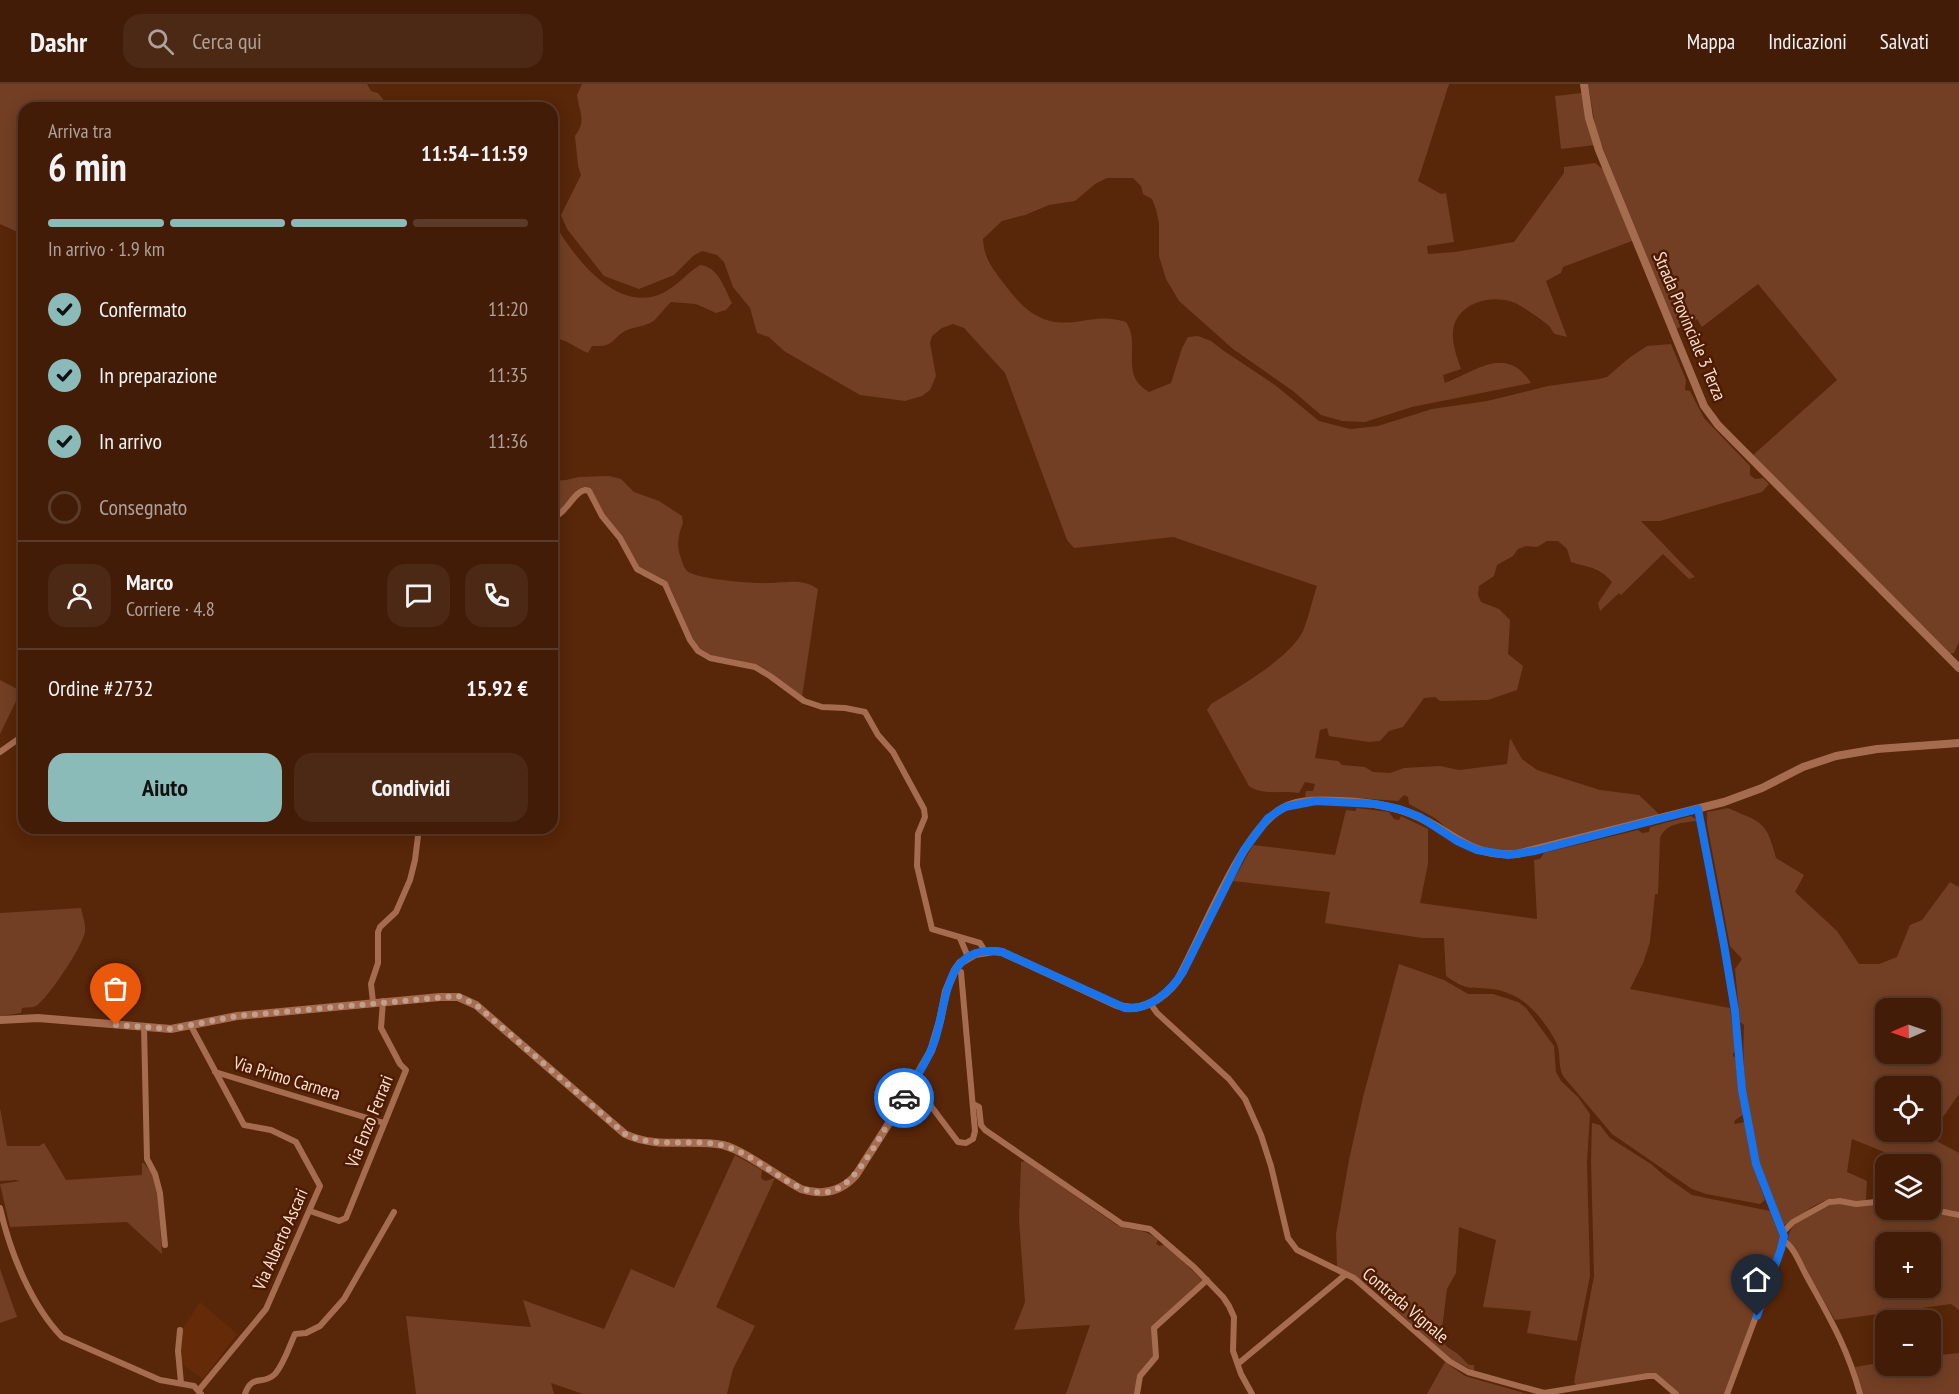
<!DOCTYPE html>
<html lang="it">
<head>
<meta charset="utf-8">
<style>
	body { margin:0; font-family:"PT Sans Narrow",sans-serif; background:#4c2914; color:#f1f3f6; height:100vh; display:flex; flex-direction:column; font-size:22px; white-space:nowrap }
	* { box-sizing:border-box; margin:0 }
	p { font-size:20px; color:#aea19b }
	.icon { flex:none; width:33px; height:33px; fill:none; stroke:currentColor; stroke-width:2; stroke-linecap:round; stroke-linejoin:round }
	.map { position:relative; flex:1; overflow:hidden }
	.side { position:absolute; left:18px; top:18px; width:540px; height:732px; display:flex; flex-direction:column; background:#421c06; border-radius:18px; box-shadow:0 3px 15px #0003,0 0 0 2px #5a3a28 }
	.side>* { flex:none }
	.needle { width:39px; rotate:268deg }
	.tools { position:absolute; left:1875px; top:914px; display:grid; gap:12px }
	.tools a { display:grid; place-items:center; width:66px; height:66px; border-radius:12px; background:#421c06; box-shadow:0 3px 15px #0003,0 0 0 2px #5a3a28; font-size:30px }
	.pin { position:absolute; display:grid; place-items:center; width:51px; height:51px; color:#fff; margin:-62px -26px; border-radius:50% 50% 50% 0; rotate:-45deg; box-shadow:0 0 6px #0007 }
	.pin .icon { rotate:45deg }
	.courier { position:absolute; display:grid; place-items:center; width:60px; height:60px; margin:-30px; border:4px solid #1a73e8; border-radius:50%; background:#fff; color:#222; box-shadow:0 2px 8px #0007 }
	.head em { font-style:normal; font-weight:700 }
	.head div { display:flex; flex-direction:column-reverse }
	.head { display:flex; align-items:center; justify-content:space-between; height:102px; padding:0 30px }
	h1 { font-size:39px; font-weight:700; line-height:45px }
	.bar { display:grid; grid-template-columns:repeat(4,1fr); gap:9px 6px; align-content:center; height:72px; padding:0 30px }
	.bar i { height:8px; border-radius:4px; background:#5a3a28 }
	.bar .on { background:#8bbbb9 }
	.bar p { grid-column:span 4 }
	.line { display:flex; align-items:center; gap:15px; padding:0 30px; border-top:2px solid #5a3a28 }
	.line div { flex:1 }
	.round { display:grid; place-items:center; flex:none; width:63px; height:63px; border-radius:18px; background:#4c2914 }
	ol { padding:0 30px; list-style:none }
	li { display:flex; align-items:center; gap:18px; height:66px }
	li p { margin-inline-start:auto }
	li .icon { padding:6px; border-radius:50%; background:#8bbbb9; color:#111; stroke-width:4 }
	li:last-child { color:#aea19b }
	li i { width:33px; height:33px; border:3px solid #5a3a28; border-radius:50% }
	.button { display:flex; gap:12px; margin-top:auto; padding:12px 30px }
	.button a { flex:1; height:69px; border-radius:18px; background:#8bbbb9; color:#111; font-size:24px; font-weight:700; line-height:69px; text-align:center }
	.button a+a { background:#4c2914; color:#f1f3f6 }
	header { display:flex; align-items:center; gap:36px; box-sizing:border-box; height:84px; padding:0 30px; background:#421c06; border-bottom:2px solid #5a3a28 }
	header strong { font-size:28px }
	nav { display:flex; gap:33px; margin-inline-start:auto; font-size:21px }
	.search { width:420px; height:54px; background:#4c2914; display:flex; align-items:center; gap:15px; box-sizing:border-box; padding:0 21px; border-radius:18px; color:#aea19b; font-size:22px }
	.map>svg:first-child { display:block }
	.built { fill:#652b08 }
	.green { fill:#723f24; fill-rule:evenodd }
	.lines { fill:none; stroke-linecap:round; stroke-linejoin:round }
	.street { stroke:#a66c50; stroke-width:6 }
	.secondary { stroke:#a66c50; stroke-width:8 }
	.done { stroke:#c29f8d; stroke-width:6; stroke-dasharray:0 10.8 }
	.route { stroke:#1a73e8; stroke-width:8 }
	.labels { text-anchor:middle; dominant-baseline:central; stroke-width:5; stroke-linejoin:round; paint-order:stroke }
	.street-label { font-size:18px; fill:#fbe0d4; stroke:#4d1b00 }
</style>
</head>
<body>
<header>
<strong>Dashr</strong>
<div class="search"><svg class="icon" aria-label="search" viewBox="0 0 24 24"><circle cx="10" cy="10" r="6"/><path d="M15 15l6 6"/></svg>Cerca qui</div>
<nav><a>Mappa</a><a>Indicazioni</a><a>Salvati</a></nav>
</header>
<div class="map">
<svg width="1959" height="1310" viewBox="0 0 1959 1310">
	<rect width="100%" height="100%" fill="#582608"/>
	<path class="built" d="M200 1218 237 1250 203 1295 182 1280 180 1267 182 1246Z"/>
	<g class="green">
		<path d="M0 0H367L371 7 378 9 390 24H24V151L0 140Z"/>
		<path d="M582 0H1449L1418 97 1441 110 1446 109 1454 158 1427 162 1428 170 1455 168 1514 158 1564 89V83L1595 79 1605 87 1632 157 1563 183 1561 189 1546 197 1567 253 1555 250C1553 249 1552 246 1550 243 1545 238 1522 222 1515 219 1492 209 1455 219 1453 248 1452 260 1457 273 1461 285L1443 291 1445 299C1476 287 1506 260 1531 299L1412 323 1365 338 1342 337 1321 331 1293 307 1233 265 1179 217 1166 195 1159 172V140L1156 125 1152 115 1143 110 1141 102 1133 94H1107L1095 100 1075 117 1049 121 1025 131 1002 137 983 155C984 175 993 185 1005 201 1024 226 1041 242 1075 238 1097 235 1104 232 1126 238 1142 262 1118 290 1149 308L1171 299 1182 264 1188 253 1198 252 1211 257 1224 267 1275 301 1319 337 1350 345 1378 342 1432 325 1487 317 1548 302 1599 295 1607 293 1629 274 1647 262 1671 260 1686 296 1685 306 1690 307 1704 334 1750 382V391L1755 395 1763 394 1769 400 1762 408 1660 437H1641L1695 493 1689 495 1663 470 1621 511 1619 509 1600 527 1598 519 1612 498C1598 482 1589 484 1571 478L1567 465 1558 457H1547L1537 463 1526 462 1518 465 1513 472 1497 481 1494 492 1479 502 1478 511 1481 518 1499 525 1510 536 1508 570 1523 582 1517 606 1488 616 1440 617 1435 613 1424 614 1403 643 1389 647 1380 657 1369 658 1329 652 1327 644 1320 646 1315 674 1338 677 1342 681 1365 683 1373 688 1390 689 1404 684 1440 682 1459 686 1507 680 1510 654 1522 675 1537 686 1600 706 1639 711 1660 731 1517 767 1496 766 1478 762 1451 748 1435 734 1409 720 1408 713 1404 711 1398 717 1357 714 1305 713 1306 707H1313L1315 700 1305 698 1299 709C1282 706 1263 712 1249 702L1207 626 1211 620C1237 604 1289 575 1303 547 1309 533 1312 516 1317 502L1173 453 1074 464 1067 456 1005 289 964 244 953 240 942 244 932 252 930 259 936 292 930 306 922 312 905 317 860 311 784 267 769 253 757 249 750 224 733 203 724 178 717 171 702 167 693 172 674 191 639 205 604 192 567 145 561 131 581 91 578 82 575 52C587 37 579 27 577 11Z"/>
		<path d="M1588 0H1959V558L1954 569 1949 570 1753 371 1837 296 1758 200 1702 243 1697 235 1676 245 1596 47Z"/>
		<path d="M1582 9 1595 61 1561 65 1555 12Z"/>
		<path d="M554 139C574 173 617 231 663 209 677 202 687 189 700 181 719 183 724 204 732 219L726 226 716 229 696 220 671 218C664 224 659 233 652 238 643 243 632 243 625 247 610 256 615 263 592 262L588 269C575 264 566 254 552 254V143Z"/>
		<path d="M609 392 621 395 634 408 659 417 682 432 683 439C679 449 676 460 680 471 682 476 683 483 687 487 695 495 755 500 769 499 788 499 801 494 818 505L802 613C792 606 782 597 772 591 748 578 713 581 694 559L670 503 666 498 639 484 607 437 593 409 582 404 575 409 569 418 552 433V397L566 396 579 393Z"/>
		<path d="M0 596 21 607 0 650Z"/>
		<path d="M1357 724 1389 728 1394 735 1399 736 1401 732 1428 745V780L1420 819 1537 835 1534 776 1540 775 1544 769 1638 746 1642 749 1649 748 1650 743 1691 732 1696 735V737C1682 739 1666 739 1660 754L1658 810H1655L1650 858 1643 879 1630 905 1730 924 1736 968 1733 969V972L1737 975 1743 1031 1735 1036 1734 1040 1745 1038 1752 1079 1765 1116 1760 1120 1706 1110 1692 1105 1612 1050 1563 992C1557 980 1562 968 1555 956 1542 933 1525 912 1498 906 1473 901 1471 910 1446 892L1444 854H1422L1325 839 1330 808 1233 797 1253 761 1335 771 1346 726 1355 727Z"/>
		<path d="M1728 724C1762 739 1766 736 1776 774L1804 791 1795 808 1837 847 1859 880H1879L1897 873 1910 841 1922 836 1950 798 1959 803V1010L1929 1053 1959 1069V1128L1931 1122 1930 1080H1915L1917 1075 1899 1074 1852 1055 1847 1088 1867 1097 1866 1116C1855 1119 1847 1114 1836 1114 1819 1115 1802 1131 1788 1140L1784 1141 1781 1138C1772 1116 1761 1093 1756 1069 1746 1027 1742 984 1744 941L1740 938 1735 885 1742 875 1730 862 1707 740V728ZM1886 924H1930V969H1886ZM1886 1002H1930V1047H1886Z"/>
		<path d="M81 824C82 831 86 840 85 847 85 859 47 916 36 922 32 924 26 923 22 924L21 929 0 932V829Z"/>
		<path d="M1399 880 1444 896 1468 910H1493L1518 918 1526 924 1554 962 1556 988 1561 997 1578 1013 1590 1030 1587 1078 1590 1192 1577 1257 1527 1249 1531 1227 1483 1223 1496 1156 1459 1143 1456 1189 1447 1205 1441 1252 1446 1262 1458 1270 1469 1281H1474V1287L1449 1274 1370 1202 1337 1183 1336 1150 1349 1076 1363 1013Z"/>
		<path d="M0 1024 7 1062H39L44 1059 66 1096 142 1091V1079H144L153 1091 158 1110 162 1170 127 1138 10 1143 0 1100 20 1097 16 1096 0 1097Z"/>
		<path d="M1592 1039 1600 1041 1610 1054 1651 1080 1666 1093 1692 1111 1770 1127 1781 1156 1724 1310H1679L1653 1289 1581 1302 1576 1301 1574 1298 1594 1192 1591 1076Z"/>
		<path d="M735 1071 762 1086 761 1094 765 1097 775 1094 716 1223 755 1242 733 1285 727 1310H583L551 1299 554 1310H416L406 1232 531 1243 523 1216 604 1245 631 1185 674 1204Z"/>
		<path d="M1025 1077 1117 1141C1133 1148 1144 1143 1158 1156L1156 1160 1160 1162 1166 1160 1202 1196 1152 1243 1153 1273 1138 1292 1134 1310H1066L1090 1241 1014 1246 1025 1218 1019 1136 1021 1078Z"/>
		<path d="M1885 1118 1886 1125H1919L1959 1134V1226L1951 1220 1835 1236 1788 1155C1789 1137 1818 1122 1834 1120 1850 1117 1869 1119 1885 1118ZM1886 1158H1930V1203H1886Z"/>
		<path d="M0 1185 17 1233 0 1239Z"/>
		<path d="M1959 1269V1310H1862L1855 1283 1885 1278 1886 1281H1930L1931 1272Z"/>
		<path d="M1445 1278 1465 1292 1528 1310H1427Z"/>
	</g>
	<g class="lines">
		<g class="street">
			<path d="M552 435C569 427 573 408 585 406L589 407 602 432 620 454 637 485 665 500 690 556 698 567 710 574 755 583 770 592 804 617 822 623 845 624 865 628 878 651 893 668 924 725 925 733 918 750 917 782 932 845 980 859 985 867"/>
			<path d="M0 668 24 651"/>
			<path d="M1698 725 1724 861 1735 927 1742 1006 1756 1080 1784 1152 1781 1165 1727 1310"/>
			<path d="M960 854 968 873"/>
			<path d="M373 918 371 900 378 879V848L380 843 396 828 410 796 415 776 419 744"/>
			<path d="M1150 919 1157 929 1229 995 1245 1015 1261 1051 1271 1082 1288 1154 1297 1166 1354 1194 1449 1277 1468 1288 1544 1309 1648 1292H1655L1676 1310"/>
			<path d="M191 942 244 1041 271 1046 296 1058 320 1102 266 1225 199 1306"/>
			<path d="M144 943 147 1075 155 1090 160 1109 165 1161"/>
			<path d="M215 988 384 1039"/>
			<path d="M909 1007 925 1014 958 1058 966 1059 973 1055 975 1047 961 888"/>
			<path d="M973 1020 979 1023 981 1041 985 1046 1122 1140 1150 1145 1194 1183 1223 1213 1229 1222 1234 1233 1233 1267 1241 1290 1252 1310"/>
			<path d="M0 1124C10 1168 31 1221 62 1253L160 1296 194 1302 201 1310"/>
			<path d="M1930 1125 1959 1131"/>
			<path d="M310 1127 339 1137 346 1134 406 986 400 980 381 944 383 917"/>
			<path d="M1783 1148 1793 1138 1829 1118 1840 1117 1856 1120 1886 1117"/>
			<path d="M1783 1156C1794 1163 1800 1180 1806 1191 1829 1233 1847 1262 1860 1310"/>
			<path d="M180 1246 178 1267 181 1299"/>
			<path d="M1239 1279 1345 1191"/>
			<path d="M245 1310C252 1289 263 1302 275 1290 284 1280 289 1263 295 1250L306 1249 320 1242 344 1215 394 1128"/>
			<path d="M1137 1310 1140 1292 1156 1273 1154 1244 1207 1196"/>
		</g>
		<g class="secondary">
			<path d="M1584 0 1589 34 1599 66 1704 322 1718 341 1959 584"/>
			<path d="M0 936 38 934 171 945 237 932 440 913H458L476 921 625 1050C656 1065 691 1055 723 1061 744 1066 780 1094 801 1105 823 1112 841 1108 856 1091L891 1036 931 967 940 937 946 907 955 886 960 879 975 870 994 867 1002 868 1117 921C1140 930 1163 915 1177 897 1202 854 1241 746 1283 724 1300 715 1322 716 1341 717 1366 718 1390 721 1412 730 1454 747 1466 773 1517 770L1724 718 1762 704 1803 683 1836 672 1877 665 1959 659"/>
		</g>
	</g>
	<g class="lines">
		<path class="done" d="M116 941 171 945 237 932 458 912 476 921 625 1050C657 1066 693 1053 725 1062 748 1069 768 1086 789 1098 832 1123 850 1100 873 1065 883 1048 894 1031 904 1014"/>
		<path class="route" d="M904 1014C915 995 928 977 935 956 947 919 944 858 1002 868L1125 924C1149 927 1171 907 1183 888L1244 766 1268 734 1285 723 1316 717 1375 720 1399 725 1420 733 1457 757 1477 766 1508 771 1535 767 1698 725 1724 861 1735 927 1742 1006 1756 1080 1784 1152 1781 1165 1757 1232"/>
	</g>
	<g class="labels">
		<g class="street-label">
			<text transform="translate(1690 242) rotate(67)">Strada Provinciale 3 Terza</text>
			<text transform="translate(287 994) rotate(17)">Via Primo Carnera</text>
			<text transform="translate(369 1037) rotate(-68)">Via Enzo Ferrari</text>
			<text transform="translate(280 1155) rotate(-66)">Via Alberto Ascari</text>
			<text transform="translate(1406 1221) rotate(40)">Contrada Vignale</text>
		</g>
	</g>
</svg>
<div class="tools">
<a><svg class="needle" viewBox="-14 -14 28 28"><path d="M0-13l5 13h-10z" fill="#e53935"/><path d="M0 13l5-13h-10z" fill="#aea19b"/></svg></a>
<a><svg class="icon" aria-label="locate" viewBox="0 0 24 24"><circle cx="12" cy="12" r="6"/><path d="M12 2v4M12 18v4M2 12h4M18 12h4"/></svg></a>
<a><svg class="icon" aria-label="layers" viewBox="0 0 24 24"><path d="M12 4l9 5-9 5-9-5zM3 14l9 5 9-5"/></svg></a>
<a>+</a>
<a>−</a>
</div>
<div class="pin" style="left:116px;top:941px;background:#ea580c"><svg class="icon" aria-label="bag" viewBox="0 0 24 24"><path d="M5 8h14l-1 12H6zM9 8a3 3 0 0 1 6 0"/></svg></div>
<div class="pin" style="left:1757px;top:1232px;background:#1f2937"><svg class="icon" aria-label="home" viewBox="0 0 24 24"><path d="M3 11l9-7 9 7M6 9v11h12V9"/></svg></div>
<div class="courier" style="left:904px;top:1014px"><svg class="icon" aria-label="car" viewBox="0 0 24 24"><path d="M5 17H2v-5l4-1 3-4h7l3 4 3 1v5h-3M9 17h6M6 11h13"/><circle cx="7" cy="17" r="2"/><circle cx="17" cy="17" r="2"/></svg></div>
<section class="side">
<div class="head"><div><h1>6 min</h1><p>Arriva tra</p></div><em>11:54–11:59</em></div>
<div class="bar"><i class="on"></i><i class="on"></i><i class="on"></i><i></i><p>In arrivo · 1.9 km</p></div>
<ol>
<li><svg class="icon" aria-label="check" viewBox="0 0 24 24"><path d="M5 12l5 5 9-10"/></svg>Confermato<p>11:20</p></li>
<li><svg class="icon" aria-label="check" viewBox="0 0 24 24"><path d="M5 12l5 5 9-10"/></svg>In preparazione<p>11:35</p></li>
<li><svg class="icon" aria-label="check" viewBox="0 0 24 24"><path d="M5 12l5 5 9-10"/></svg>In arrivo<p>11:36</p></li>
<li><i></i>Consegnato</li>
</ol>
<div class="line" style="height:108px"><a class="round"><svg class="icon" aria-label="person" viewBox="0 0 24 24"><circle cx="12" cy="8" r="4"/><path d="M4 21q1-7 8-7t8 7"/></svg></a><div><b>Marco</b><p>Corriere · 4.8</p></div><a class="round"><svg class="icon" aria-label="chat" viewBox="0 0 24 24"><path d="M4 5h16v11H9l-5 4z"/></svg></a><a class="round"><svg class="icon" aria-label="phone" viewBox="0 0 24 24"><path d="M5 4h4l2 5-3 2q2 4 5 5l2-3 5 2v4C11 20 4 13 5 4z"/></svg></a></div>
<div class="line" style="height:78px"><div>Ordine #2732</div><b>15.92 €</b></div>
<div class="button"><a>Aiuto</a><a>Condividi</a></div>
</section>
</div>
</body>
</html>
